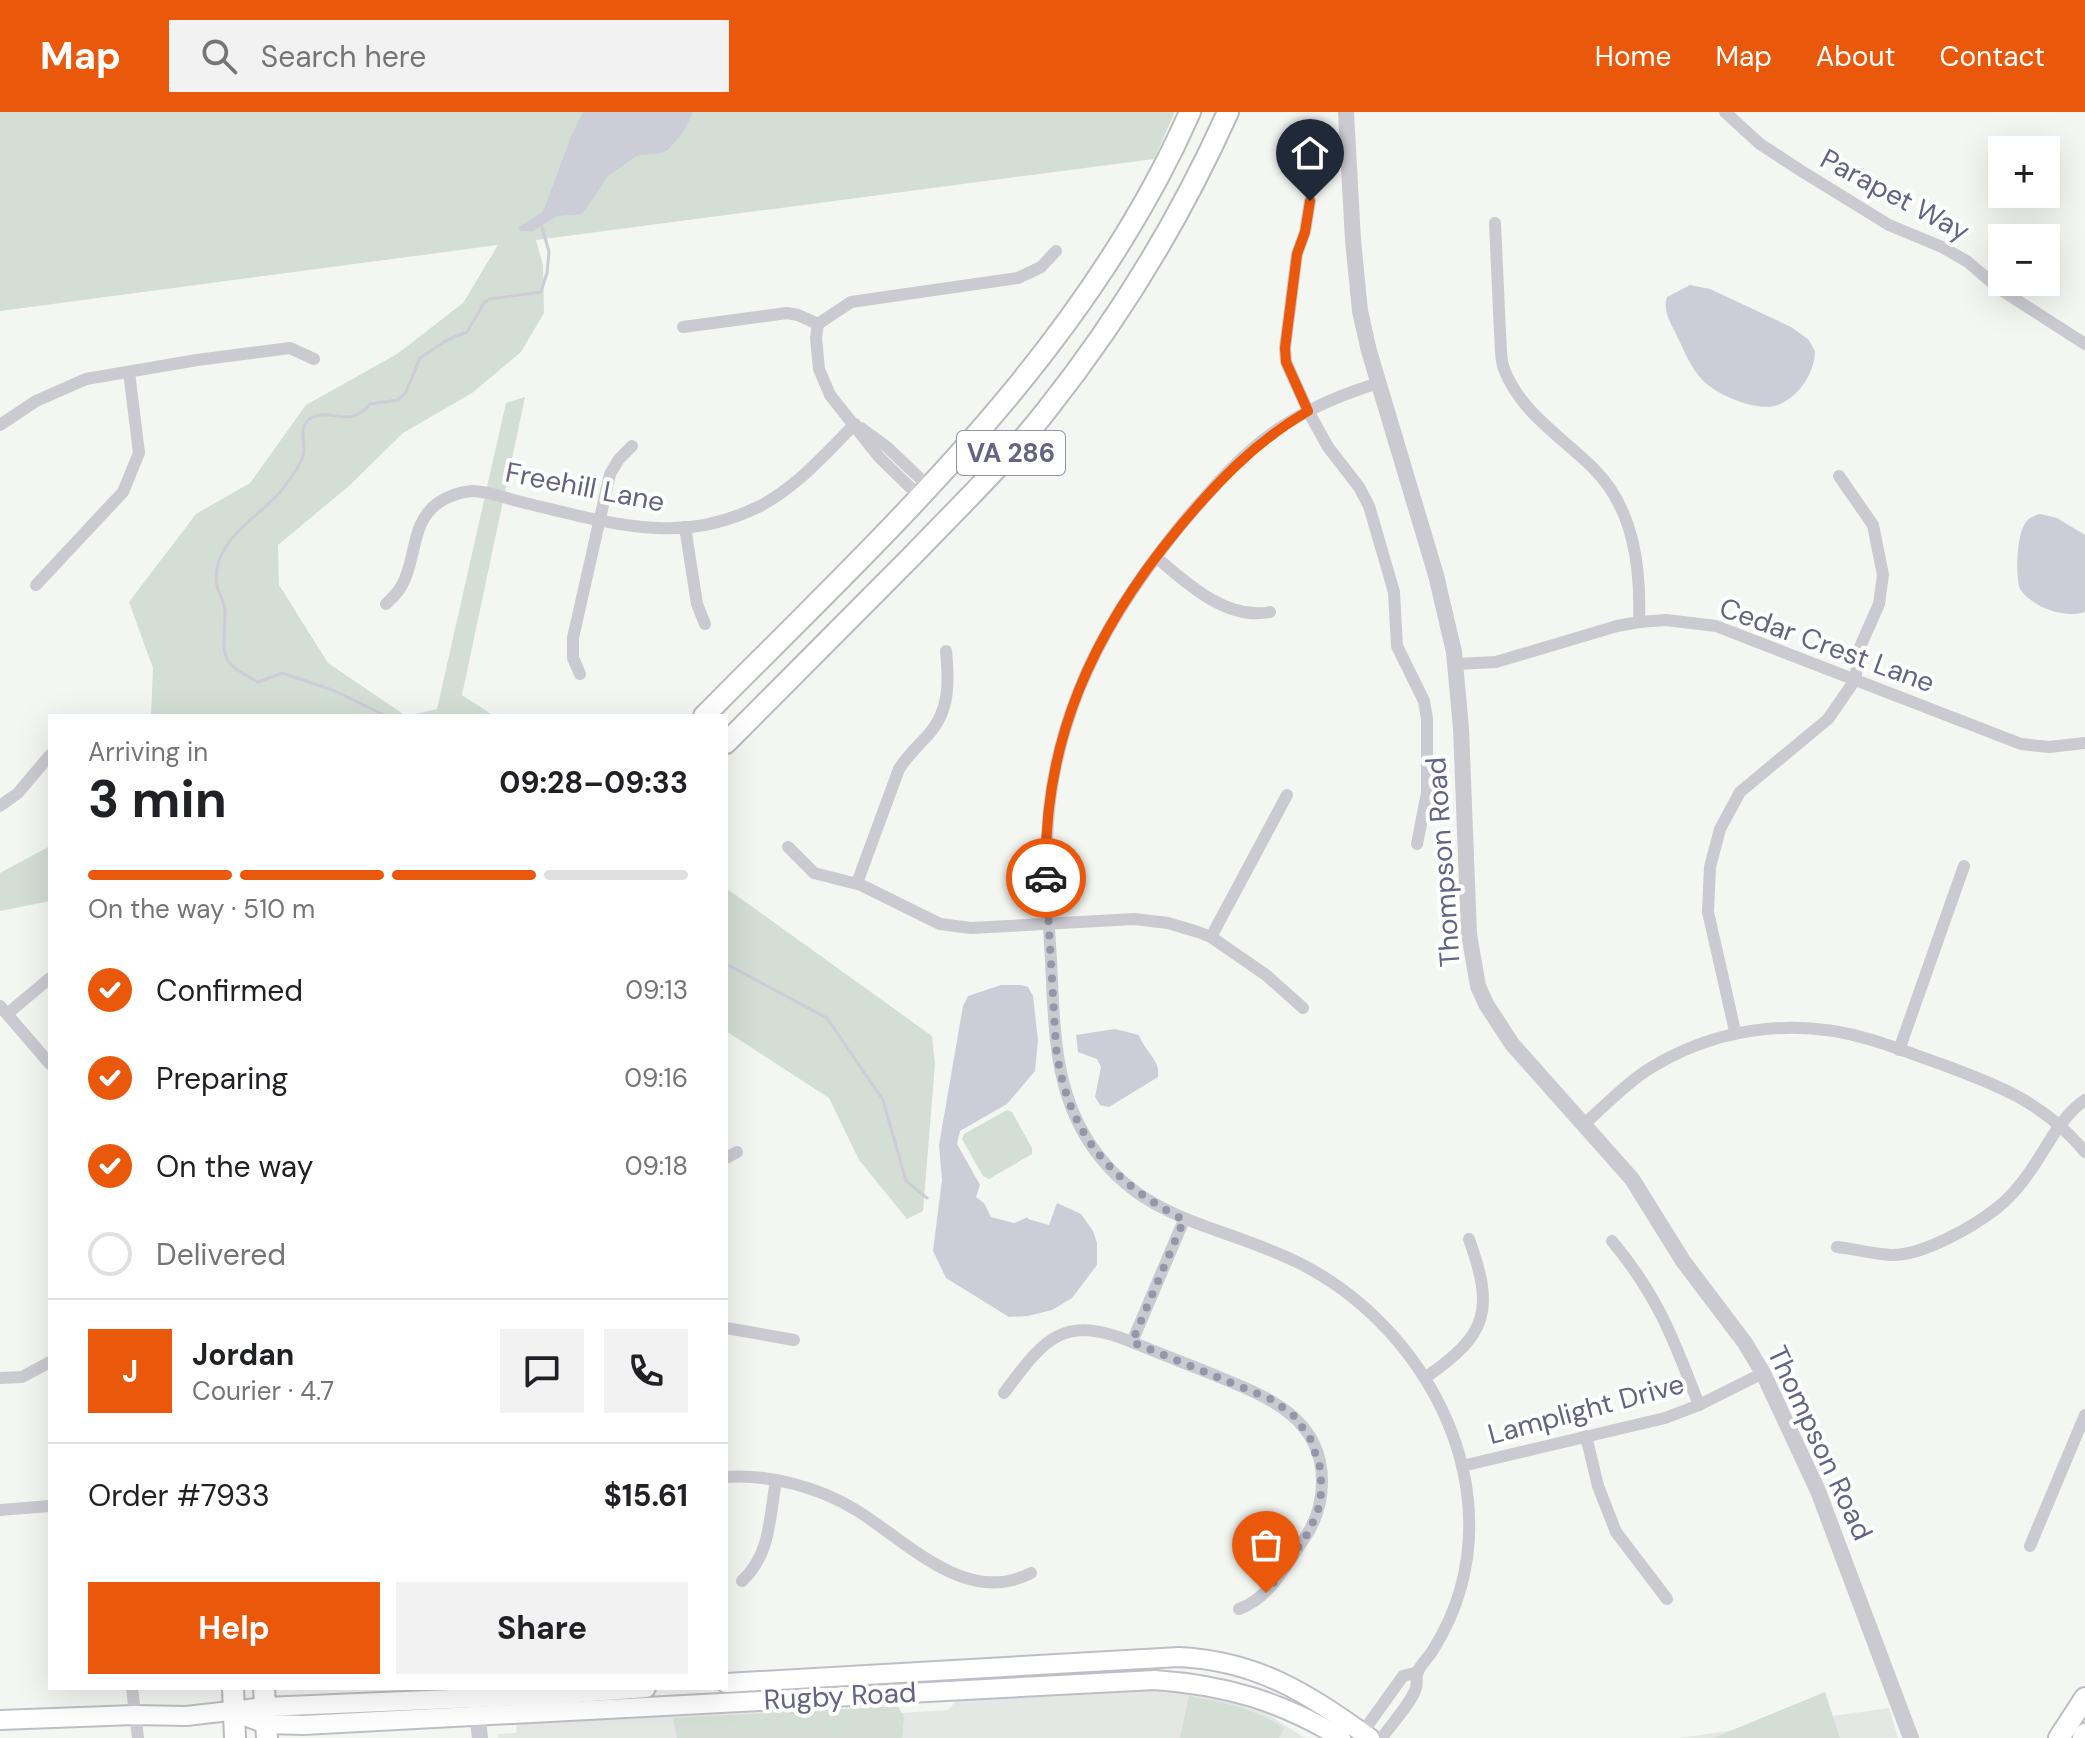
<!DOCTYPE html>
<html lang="en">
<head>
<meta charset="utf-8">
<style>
	body { margin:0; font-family:"DM Sans",sans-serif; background:#f2f2f2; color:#202124; height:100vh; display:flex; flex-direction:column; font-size:30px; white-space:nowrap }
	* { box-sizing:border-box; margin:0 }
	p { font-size:26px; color:#757577 }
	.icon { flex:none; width:44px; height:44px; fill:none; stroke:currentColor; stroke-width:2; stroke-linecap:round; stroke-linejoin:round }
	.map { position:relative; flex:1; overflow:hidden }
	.details { position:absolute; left:48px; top:602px; width:680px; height:976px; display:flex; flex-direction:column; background:#fff; border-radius:0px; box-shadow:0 8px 32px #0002 }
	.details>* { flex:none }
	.buttons { position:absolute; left:1988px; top:24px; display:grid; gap:16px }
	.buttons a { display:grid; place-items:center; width:72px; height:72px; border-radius:0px; background:#fff; box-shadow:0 8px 32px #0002; font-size:40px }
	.pin { position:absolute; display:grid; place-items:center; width:68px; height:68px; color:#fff; margin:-82px -34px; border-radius:50% 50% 50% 0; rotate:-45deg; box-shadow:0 0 8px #0007 }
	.pin .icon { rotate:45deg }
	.courier { position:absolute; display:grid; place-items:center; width:80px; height:80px; margin:-40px; border:6px solid #ea580c; border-radius:50%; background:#fff; color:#222; box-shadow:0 2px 10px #0007 }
	.head em { font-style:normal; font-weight:700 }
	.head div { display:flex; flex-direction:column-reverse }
	.head { display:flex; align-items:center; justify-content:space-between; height:136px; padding:0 40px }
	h1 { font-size:52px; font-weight:700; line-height:60px }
	.bar { display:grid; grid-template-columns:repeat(4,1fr); gap:12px 8px; align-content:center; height:96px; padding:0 40px }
	.bar i { height:10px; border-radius:6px; background:#e0e0e0 }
	.bar .active { background:#ea580c }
	.bar p { grid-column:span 4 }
	.line { display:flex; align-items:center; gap:20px; padding:0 40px; border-top:2px solid #e0e0e0 }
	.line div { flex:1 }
	.round { display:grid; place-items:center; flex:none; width:84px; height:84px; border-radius:0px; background:#f2f2f2 }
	ol { padding:0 40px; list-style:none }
	li { display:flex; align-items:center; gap:24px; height:88px }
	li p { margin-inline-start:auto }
	li .icon { padding:8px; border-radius:50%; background:#ea580c; color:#fff; stroke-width:4 }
	li:last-child { color:#757577 }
	li i { width:44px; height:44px; border:4px solid #e0e0e0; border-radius:50% }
	.action { display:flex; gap:16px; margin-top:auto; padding:16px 40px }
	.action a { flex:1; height:92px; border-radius:0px; background:#ea580c; color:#fff; font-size:32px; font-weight:700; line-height:92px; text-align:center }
	.action a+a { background:#f2f2f2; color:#202124 }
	header { display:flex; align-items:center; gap:48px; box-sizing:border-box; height:112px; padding:0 40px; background:#ea580c; color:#fff }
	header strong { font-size:38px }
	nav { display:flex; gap:44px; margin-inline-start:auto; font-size:28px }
	.search { width:560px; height:72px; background:#f2f2f2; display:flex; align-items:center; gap:20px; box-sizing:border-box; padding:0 28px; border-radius:0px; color:#757577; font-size:30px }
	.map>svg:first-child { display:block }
	.built { fill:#e5e7e5 }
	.green { fill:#d3ded5 }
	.water { fill:#cccdd7 }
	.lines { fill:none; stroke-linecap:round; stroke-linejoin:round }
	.stream { stroke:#cccdd7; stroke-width:3 }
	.secondary-casing { stroke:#bebec6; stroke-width:22 }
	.primary-casing { stroke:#bdbcc2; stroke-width:24 }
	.trunk-casing { stroke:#bababf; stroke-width:24 }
	.minor { stroke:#cacad0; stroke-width:12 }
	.tertiary { stroke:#cacad0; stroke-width:16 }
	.secondary { stroke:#fff; stroke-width:18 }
	.primary { stroke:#fff; stroke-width:20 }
	.trunk { stroke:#fff; stroke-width:20 }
	.done { stroke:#9696ab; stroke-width:8; stroke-dasharray:0 14.4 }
	.route { stroke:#ea580c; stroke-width:10 }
	.labels { text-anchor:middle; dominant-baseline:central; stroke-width:8; stroke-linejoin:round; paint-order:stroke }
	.shield { fill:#fff; stroke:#9292aa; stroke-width:2 }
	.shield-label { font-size:26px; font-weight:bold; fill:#646385 }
	.street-label { font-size:28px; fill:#646385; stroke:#fff }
</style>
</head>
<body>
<header>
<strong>Map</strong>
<div class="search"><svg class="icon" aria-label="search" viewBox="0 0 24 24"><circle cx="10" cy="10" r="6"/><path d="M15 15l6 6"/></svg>Search here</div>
<nav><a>Home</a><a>Map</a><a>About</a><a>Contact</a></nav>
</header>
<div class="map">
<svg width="2085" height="1626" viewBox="0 0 2085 1626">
	<rect width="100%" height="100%" fill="#f4f6f2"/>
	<g class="built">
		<path d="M1175 1576 1245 1588 1305 1626H498V1622L516 1621 517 1612 784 1598 901 1601 948 1598 957 1588Z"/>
		<path d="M1889 1596 1898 1626H1679Z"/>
	</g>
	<g class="green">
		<path d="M0 0H1175L1154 47 536 128 543 153 544 201 521 240 472 281 403 321 349 374 278 433 279 473 328 551 406 604H151L153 556 129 490 196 402 250 371 306 293 397 242 463 191 498 133 0 199Z"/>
		<path d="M525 285 462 583 494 604H408L437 597 506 291Z"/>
		<path d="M50 734V789L0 799V761Z"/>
		<path d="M726 776 932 924 935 952 923 1099 907 1107 859 1048 829 986 726 919Z"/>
		<path d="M1007 998 1012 1000 1032 1036V1042L989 1067 983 1064 962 1027 964 1022Z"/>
		<path d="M1825 1580 1840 1626H1713Z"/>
		<path d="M1189 1584C1223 1590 1255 1596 1284 1616L1279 1626H1180Z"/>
		<path d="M898 1594 904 1606 902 1626H677L673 1606Z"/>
	</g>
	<g class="water">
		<path d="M583 0H693L684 19 668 38 662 41 638 43 609 63 582 102 557 104 533 119H520L519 115 542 100 546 92 570 27Z"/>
		<path d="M1690 173 1710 177 1791 215 1808 227 1815 239C1815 260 1799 285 1778 293 1758 300 1723 285 1708 273 1693 261 1686 243 1678 226 1672 213 1662 199 1667 185Z"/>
		<path d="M2040 402 2057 406 2085 423V500C2064 507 2032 495 2020 477 2015 464 2017 425 2024 413 2028 406 2033 404 2040 402Z"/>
		<path d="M1001 873H1021L1028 875 1033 884 1038 928 1035 959 1007 992 960 1019 957 1032 980 1073 976 1085 984 1091 991 1105 1014 1111 1028 1105V1107L1049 1113 1057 1091 1081 1102 1093 1119 1097 1131V1153L1072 1186 1052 1198 1028 1204 1009 1205 946 1166 933 1139 942 1068 939 1033 963 894 968 884Z"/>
		<path d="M1115 917 1139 923C1144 939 1161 948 1158 965L1109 995 1100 993 1095 985 1101 955 1097 947 1078 940 1076 923Z"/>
	</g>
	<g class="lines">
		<g class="stream">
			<path d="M386 604 335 579 282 561 258 570C217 549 224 544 225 502 226 490 216 479 216 467 217 419 267 404 290 367 295 360 303 348 304 340 305 326 298 318 310 306 335 295 348 318 370 292L398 288 406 280 420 246 447 228 467 220 484 191 489 187 541 180 547 161 549 140 542 115"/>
			<path d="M726 852 827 906 883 988 906 1069 927 1086"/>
		</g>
		<g class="secondary-casing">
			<g id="secondary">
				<path d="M726 1571 1179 1545C1258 1549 1307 1581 1370 1626"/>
				<path d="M234 1600 266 1612 303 1613 1155 1568C1225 1573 1281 1589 1341 1626"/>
				<path d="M0 1608 134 1603 186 1604 265 1595 548 1583 646 1576"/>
			</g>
		</g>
		<g class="primary-casing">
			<g id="primary">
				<path d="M2059 1626 2085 1586"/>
				<path d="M2083 1626 2085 1622"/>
			</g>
		</g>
		<g class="trunk-casing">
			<g id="trunk">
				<path d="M704 604C886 420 1084 241 1190 0"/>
				<path d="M726 631C789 568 852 505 914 442 959 395 1006 350 1046 299 1119 207 1180 107 1228 0"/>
				<path d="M233 1576 235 1626"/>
				<path d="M264 1576 267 1626"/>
			</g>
		</g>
		<g class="minor">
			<path d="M1725 0 1760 32 1803 60 1889 113 1942 135 1968 150 1998 176 2085 232"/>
			<path d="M1310 89 1305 120 1297 142 1285 236 1286 250 1308 299 1328 335 1359 375 1369 394 1394 480 1397 534 1424 589 1427 607V681L1417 732"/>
			<path d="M1495 111C1497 148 1498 184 1500 221 1501 232 1500 247 1504 257 1521 301 1562 325 1593 356 1634 396 1641 456 1639 510"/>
			<path d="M818 212 816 226 819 257 830 283 879 345 920 385"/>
			<path d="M683 215 787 201 798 203 818 212 851 190 1018 166 1041 155 1056 139"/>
			<path d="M1379 271C1345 281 1314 294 1284 313 1245 338 1215 373 1185 408 1119 489 1069 570 1052 675 1043 732 1047 789 1051 847 1054 910 1053 975 1089 1030 1142 1112 1223 1112 1301 1152 1415 1210 1496 1347 1461 1475 1455 1497 1445 1519 1433 1538 1429 1545 1421 1552 1418 1559 1415 1566 1418 1570 1416 1576 1410 1593 1392 1611 1382 1626"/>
			<path d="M0 313 36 289 86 267 197 248 290 236 314 247"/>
			<path d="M861 316 887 335 929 375"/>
			<path d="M685 415 697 492 705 512"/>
			<path d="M1156 445C1186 471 1227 509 1270 500"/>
			<path d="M36 473 123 380 139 341 129 260"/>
			<path d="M386 492C392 486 398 481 402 473 417 447 410 411 438 391 448 384 460 380 472 379 490 379 507 387 525 391 568 401 613 414 657 416 691 418 727 410 758 395 796 376 825 342 855 312"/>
			<path d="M1456 552 1496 550 1617 514 1639 510 1666 508 1716 514 2021 632 2049 635 2085 631"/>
			<path d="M580 562 573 546V526L610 362 619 347 632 334"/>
			<path d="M0 694 18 681 50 643"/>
			<path d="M788 735 814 761 861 773 940 812 971 816 1134 807 1168 811 1198 820 1211 825 1266 863 1303 896"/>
			<path d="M857 771 899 657C907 644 917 635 928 623 950 599 949 570 946 539"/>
			<path d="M1211 825 1287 683"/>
			<path d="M0 894 50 952"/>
			<path d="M7 902 50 866"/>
			<path d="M1735 919 1708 800 1710 755 1720 717 1740 680 1828 607 1855 568 1860 535 1879 492 1883 463 1873 413 1839 364"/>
			<path d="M1899 938 1964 754"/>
			<path d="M1583 1013C1607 992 1631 966 1659 951 1724 914 1800 906 1872 928 1895 935 1918 944 1941 952 1998 973 2045 991 2085 1040"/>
			<path d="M726 1046 737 1040"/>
			<path d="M1612 1129C1658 1184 1674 1228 1699 1293"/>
			<path d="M1837 1135C1855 1137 1873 1142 1891 1143 1922 1144 1973 1115 1997 1096 2011 1085 2023 1070 2033 1055 2049 1031 2061 1005 2085 988"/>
			<path d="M726 1216 794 1228"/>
			<path d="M1132 1230 1184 1108"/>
			<path d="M1426 1265C1489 1222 1494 1197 1469 1127"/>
			<path d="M0 1266 22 1265 50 1250"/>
			<path d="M1004 1281C1044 1228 1061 1201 1132 1230 1158 1241 1185 1251 1212 1262 1262 1283 1322 1303 1322 1369 1322 1390 1316 1410 1304 1427 1286 1453 1270 1486 1239 1497"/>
			<path d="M1586 1324 1598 1374 1616 1420 1667 1487"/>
			<path d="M1462 1354 1665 1306 1699 1293 1763 1261"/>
			<path d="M726 1365C769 1362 819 1375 856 1398 907 1429 966 1495 1031 1461"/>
			<path d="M0 1398 50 1394"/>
			<path d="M2030 1434 2085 1303"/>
			<path d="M742 1469C771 1442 769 1407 776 1369"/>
			<path d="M132 1576 138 1626"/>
			<path d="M1360 1624 1403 1564 1418 1560"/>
		</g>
		<g class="tertiary">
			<path d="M1346 0 1353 128 1360 199 1369 239 1436 463 1454 540 1461 616 1469 822 1478 874 1486 892 1512 932 1632 1067 1683 1149 1745 1231 1763 1261 1818 1379 1911 1626"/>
			<path d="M476 1592 480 1626"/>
		</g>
		<use href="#secondary" class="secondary"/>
		<use href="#primary" class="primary"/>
		<use href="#trunk" class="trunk"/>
	</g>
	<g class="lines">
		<path class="done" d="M1046 766 1056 935C1067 1021 1110 1069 1184 1108L1132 1230 1273 1288 1294 1304 1310 1326 1321 1358V1382L1318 1398 1309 1420 1266 1481"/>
		<path class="route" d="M1046 766C1042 629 1093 520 1178 417 1217 370 1255 330 1308 299L1286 250 1285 236 1297 142 1305 120 1310 89"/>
	</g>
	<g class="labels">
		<rect class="shield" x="957" y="319" width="108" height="44" rx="6"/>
		<g class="shield-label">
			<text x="1011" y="341">VA 286</text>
		</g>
		<g class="street-label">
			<text transform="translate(1895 83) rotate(28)">Parapet Way</text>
			<text transform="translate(585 375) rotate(11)">Freehill Lane</text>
			<text transform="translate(1827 533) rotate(20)">Cedar Crest Lane</text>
			<text transform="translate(1443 750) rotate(-94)">Thompson Road</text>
			<text transform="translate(1586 1297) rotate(-15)">Lamplight Drive</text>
			<text transform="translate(1820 1331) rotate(65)">Thompson Road</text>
			<text transform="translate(840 1584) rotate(-3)">Rugby Road</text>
		</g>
	</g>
</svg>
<div class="buttons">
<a>+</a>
<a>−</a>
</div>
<div class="pin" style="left:1266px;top:1481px;background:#ea580c"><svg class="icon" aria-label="bag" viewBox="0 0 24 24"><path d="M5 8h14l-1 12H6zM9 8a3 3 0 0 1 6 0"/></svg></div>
<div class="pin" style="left:1310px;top:89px;background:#1f2937"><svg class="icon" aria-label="home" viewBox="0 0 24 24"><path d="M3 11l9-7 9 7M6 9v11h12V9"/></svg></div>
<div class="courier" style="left:1046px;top:766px"><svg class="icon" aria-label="car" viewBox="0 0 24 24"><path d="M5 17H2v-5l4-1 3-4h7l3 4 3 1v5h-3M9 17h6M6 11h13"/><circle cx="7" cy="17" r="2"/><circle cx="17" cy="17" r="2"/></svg></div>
<section class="details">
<div class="head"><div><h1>3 min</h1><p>Arriving in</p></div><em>09:28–09:33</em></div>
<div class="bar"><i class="active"></i><i class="active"></i><i class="active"></i><i></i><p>On the way · 510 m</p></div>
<ol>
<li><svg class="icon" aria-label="check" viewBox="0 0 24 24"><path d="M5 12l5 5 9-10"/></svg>Confirmed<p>09:13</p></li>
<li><svg class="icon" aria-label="check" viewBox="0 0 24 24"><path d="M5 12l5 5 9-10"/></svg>Preparing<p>09:16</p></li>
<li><svg class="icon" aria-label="check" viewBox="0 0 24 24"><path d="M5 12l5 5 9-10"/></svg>On the way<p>09:18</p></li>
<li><i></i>Delivered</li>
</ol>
<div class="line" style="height:144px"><b class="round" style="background:#ea580c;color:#fff">J</b><div><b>Jordan</b><p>Courier · 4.7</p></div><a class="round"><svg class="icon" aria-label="chat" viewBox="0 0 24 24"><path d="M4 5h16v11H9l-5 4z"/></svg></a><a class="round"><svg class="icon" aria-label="phone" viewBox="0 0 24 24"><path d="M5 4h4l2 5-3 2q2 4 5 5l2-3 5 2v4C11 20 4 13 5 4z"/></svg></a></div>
<div class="line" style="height:104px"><div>Order #7933</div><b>$15.61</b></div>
<div class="action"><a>Help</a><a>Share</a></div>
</section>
</div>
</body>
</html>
